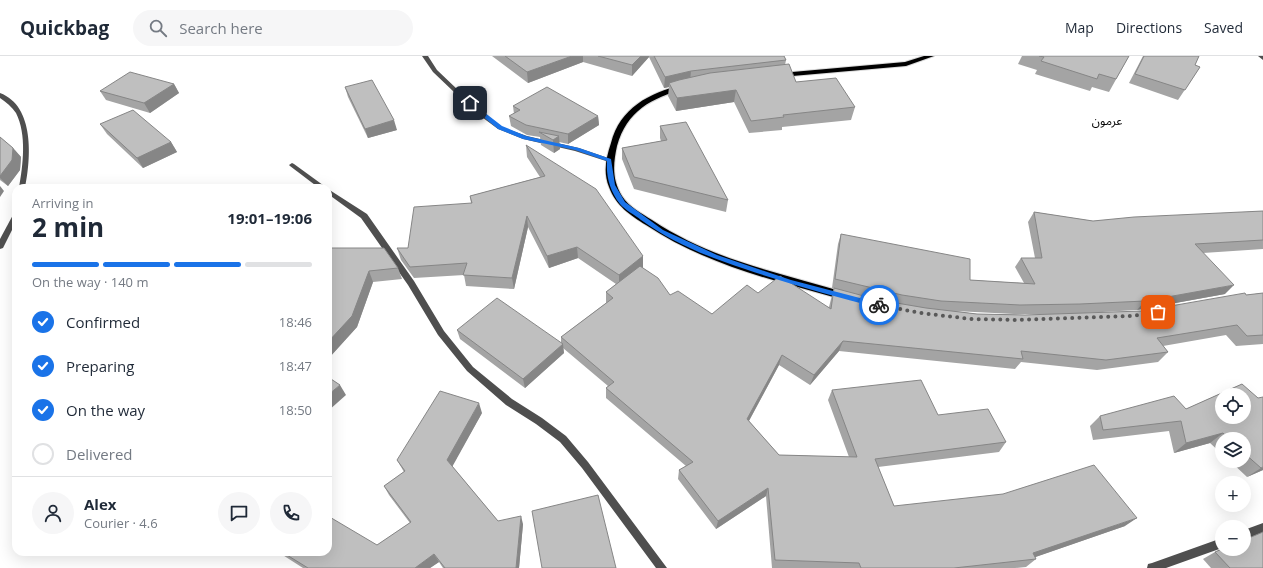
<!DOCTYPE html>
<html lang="en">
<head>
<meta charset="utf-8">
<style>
	body { margin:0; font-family:"Open Sans","Noto Sans Arabic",sans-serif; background:#f6f6f7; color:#1f2937; height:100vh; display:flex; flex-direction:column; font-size:15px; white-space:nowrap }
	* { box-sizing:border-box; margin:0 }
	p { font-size:13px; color:#747a83 }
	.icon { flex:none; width:22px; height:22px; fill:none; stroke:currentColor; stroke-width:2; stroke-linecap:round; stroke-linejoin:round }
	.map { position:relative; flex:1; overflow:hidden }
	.drawer { position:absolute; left:12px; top:128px; width:320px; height:372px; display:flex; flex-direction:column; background:#fff; border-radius:12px; box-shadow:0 4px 16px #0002 }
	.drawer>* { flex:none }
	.buttons { position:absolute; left:1215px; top:332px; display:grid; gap:8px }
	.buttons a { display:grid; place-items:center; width:36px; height:36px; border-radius:50%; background:#fff; box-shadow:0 4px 16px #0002; font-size:20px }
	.pin { position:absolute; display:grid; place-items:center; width:34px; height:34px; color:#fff; margin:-17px; border-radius:8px; box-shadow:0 2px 6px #0006 }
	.courier { position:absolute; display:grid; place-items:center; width:40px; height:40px; margin:-20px; border:3px solid #1a73e8; border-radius:50%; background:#fff; color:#222; box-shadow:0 1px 5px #0007 }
	.head em { font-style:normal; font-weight:700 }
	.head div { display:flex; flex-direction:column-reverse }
	.head { display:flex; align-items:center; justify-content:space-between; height:68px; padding:0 20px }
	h1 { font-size:26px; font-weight:700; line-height:30px }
	.bar { display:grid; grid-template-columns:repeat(4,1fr); gap:6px 4px; align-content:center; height:48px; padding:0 20px }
	.bar i { height:5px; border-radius:3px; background:#e0e1e3 }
	.bar .selected { background:#1a73e8 }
	.bar p { grid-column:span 4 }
	.line { display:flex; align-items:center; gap:10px; padding:0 20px; border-top:1px solid #e0e1e3 }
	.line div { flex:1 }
	.round { display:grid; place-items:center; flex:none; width:42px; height:42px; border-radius:21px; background:#f6f6f7 }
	ol { padding:0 20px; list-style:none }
	li { display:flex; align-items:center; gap:12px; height:44px }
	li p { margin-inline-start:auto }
	li .icon { padding:4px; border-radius:50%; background:#1a73e8; color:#fff; stroke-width:4 }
	li:last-child { color:#747a83 }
	li i { width:22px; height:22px; border:2px solid #e0e1e3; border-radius:50% }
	header { display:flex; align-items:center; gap:24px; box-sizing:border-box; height:56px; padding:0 20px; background:#fff; border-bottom:1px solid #e0e1e3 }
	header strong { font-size:19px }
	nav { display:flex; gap:22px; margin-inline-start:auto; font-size:14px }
	.search { width:280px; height:36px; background:#f6f6f7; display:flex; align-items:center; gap:10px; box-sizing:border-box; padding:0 14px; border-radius:22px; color:#747a83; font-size:15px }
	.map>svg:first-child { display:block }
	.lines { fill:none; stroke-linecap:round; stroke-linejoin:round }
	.primary-casing { stroke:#dbdbdb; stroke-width:2 }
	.street { fill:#4f4f4f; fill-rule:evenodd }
	.primary { fill:#000; fill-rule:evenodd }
	.wall { fill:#a4a4a4; fill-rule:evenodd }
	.shaded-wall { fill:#868686 }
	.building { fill:#bfbfbf; stroke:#868686; fill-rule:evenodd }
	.route { fill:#1a73e8 }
	.done { stroke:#595959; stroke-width:4; stroke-dasharray:0 7.2 }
	.labels { text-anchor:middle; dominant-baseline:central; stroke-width:3; stroke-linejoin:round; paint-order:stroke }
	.far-quarter-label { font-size:12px; fill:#000; stroke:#fff }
</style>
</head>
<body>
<header>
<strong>Quickbag</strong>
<div class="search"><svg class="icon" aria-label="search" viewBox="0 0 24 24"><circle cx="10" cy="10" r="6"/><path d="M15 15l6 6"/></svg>Search here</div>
<nav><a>Map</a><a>Directions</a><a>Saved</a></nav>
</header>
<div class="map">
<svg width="1263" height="512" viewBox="0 0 1263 512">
	<rect width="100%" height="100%" fill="#fff"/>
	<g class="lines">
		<g class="primary-casing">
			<g id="primary">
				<path d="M924 0H934L906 10 781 21 777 19 781 17 905 6Z"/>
				<path d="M682 29H685V33C651 42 627 55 617 90 613 108 612 124 622 140 629 151 641 157 652 164 714 205 778 216 847 237L849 240 847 243 844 244C776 225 706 209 646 169 630 159 616 150 609 131 603 116 606 102 611 87 620 52 649 37 682 29Z"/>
			</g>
		</g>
		<g class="street">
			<path d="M422 0H428L437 14 479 54 502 71 527 80 579 92 611 103 612 104 609 106 575 95 523 83 498 73 475 56 433 16Z"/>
			<path d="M1258 0H1263V4Z"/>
			<path d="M0 37C35 50 31 103 25 132H19C23 109 27 79 16 57 12 51 6 46 0 42Z"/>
			<path d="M292 107 294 108 327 132H319L290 110 289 109Z"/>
			<path d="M328 133 367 158 414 225 444 275 473 311 512 343 542 362 566 380 588 406 667 512H656L582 412 560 386 536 368 506 349 467 315 438 279 408 229 361 162 328 138Z"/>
			<path d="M14 157H16V166L3 192 0 193V183Z"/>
			<path d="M1263 467V477L1244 484V474Z"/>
			<path d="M1222 482V492L1166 512H1147L1148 508 1152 507Z"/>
		</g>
		<use href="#primary" class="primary"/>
	</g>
	<g class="wall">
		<path d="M492 0H784L786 4 785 9 796 26 855 51 851 64 782 71V74L749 77 734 46 676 55 668 40 669 31 664 32 649 1 632 20 583 6 528 27Z"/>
		<path d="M1022 0H1129L1109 36 1092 31 1090 35 1035 18 1037 14 1018 8Z"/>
		<path d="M1143 0H1199L1195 9 1200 11 1178 44 1129 27Z"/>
		<path d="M174 28 179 37 150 57 106 44 100 35Z"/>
		<path d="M345 31 397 74 368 82 348 41Z"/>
		<path d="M513 50 598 60 599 69 568 88 559 86 560 93 554 97 541 89 540 81 527 79 511 70 509 60 514 58Z"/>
		<path d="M100 68 171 86 177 96 143 112 107 78Z"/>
		<path d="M660 70 728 144 726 156 634 133 622 103V92L661 85 660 82Z"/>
		<path d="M0 81 13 92 21 101 20 114 8 130 0 124Z"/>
		<path d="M526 89 643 200V212L670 239 712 258 758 237 829 251 831 243 834 232H832L838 188 841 178 970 224 1024 227 1015 211 1021 202H1035L1028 166 1034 156 1093 165 1263 155V193L1203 197 1225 238 1137 254 1085 257 1142 255 1246 239 1263 237V288L1236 290 1226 279 1163 290 1168 296 1158 306 1097 314 1021 306 1015 313 839 295 810 329 779 309 749 365 779 399 849 401 828 344 832 334 938 359 1006 386 999 396 878 411 894 450 1125 470 1035 501 1036 503 1026 511 1015 512H772L766 440 716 473 678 423 679 414 686 410 606 342V332L608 330 563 292 564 297 525 332 460 283 457 274 561 287V281L606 247V236L616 228 578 202 549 212 528 171 514 233 466 230 464 219 414 222 401 204 397 192H408L471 147 470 140 540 121 527 101ZM857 238 887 245 879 244ZM955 255 1014 258H1059L1025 259 977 258Z"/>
		<path d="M328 192 398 212 402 223 373 226 357 271 328 303Z"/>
		<path d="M1242 328 1263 414 1247 421 1230 405H1244V383H1222V398L1210 387 1174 397 1169 375 1093 384 1090 370 1100 360 1186 353Z"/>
		<path d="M482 357 452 410 498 465 523 468 519 512H443L439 506 430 512H303L278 496H328L377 489 410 467 389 439 384 430 404 416 397 404Z"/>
		<path d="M1215 496 1263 512H1211L1203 503Z"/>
	</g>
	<g class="shaded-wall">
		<path d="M572 0H583V6L528 27 527 16Z"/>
		<path d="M641 0H649V1L632 20V9Z"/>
		<path d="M691 15 690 26 669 27V31L664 32 665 21Z"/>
		<path d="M174 28 179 37 150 57 144 47Z"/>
		<path d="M736 34 734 46 676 55 677 42Z"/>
		<path d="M598 60 599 69 568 88V78Z"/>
		<path d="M394 64 397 74 368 82 365 73Z"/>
		<path d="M559 80 560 93 554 97 553 84Z"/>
		<path d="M171 86 177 96 143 112 137 102Z"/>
		<path d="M13 92 21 101 20 114 8 130 0 122V120Z"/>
		<path d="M0 130 4 135 0 141Z"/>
		<path d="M527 160 528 171 514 233 512 222Z"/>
		<path d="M577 191 578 202 549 212 547 200Z"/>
		<path d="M643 200V211L619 231V219Z"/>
		<path d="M369 215 373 226 357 271 328 303V286Z"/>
		<path d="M1234 229 1225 238 1137 254 1145 245Z"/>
		<path d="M843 285 839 295 810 329 814 319Z"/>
		<path d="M563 288 564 297 525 332 523 323Z"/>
		<path d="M782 299 779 309 745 372 747 363Z"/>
		<path d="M340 329 346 339 328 355V339Z"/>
		<path d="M479 347 482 357 451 413 447 404Z"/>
		<path d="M1223 377 1210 387 1174 397 1186 387Z"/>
		<path d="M1263 411V414L1247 421 1261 412Z"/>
		<path d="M768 432 766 440 716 473 718 465Z"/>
		<path d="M521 460 523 468 519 512H516Z"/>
		<path d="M1137 462 1125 470 1027 504 1033 497Z"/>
		<path d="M152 496H160L157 500Z"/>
		<path d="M434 498 439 506 430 512H415Z"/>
	</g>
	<g class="building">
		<path d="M505 0H572L527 16Z"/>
		<path d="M598 0H641L632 9Z"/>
		<path d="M654 0H784L786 4 691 15 665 21Z"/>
		<path d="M1039 0H1129L1116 23 1099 18 1097 23 1041 5 1044 1Z"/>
		<path d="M1144 0H1199L1195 9 1200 11 1185 34 1135 18Z"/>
		<path d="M789 8 796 26 836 22 855 51 783 59 784 61 751 65 736 34 677 42 669 27 679 24 710 17Z"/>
		<path d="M130 16 174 28 144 47 100 35Z"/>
		<path d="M372 24 394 64 365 73 345 31Z"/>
		<path d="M547 31 598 60 568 78 526 69 509 60 520 54 513 50Z"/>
		<path d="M133 54 171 86 137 102 100 68Z"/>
		<path d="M686 66 728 144 634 121 622 92 667 84 660 70Z"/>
		<path d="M539 76 559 80 553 84Z"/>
		<path d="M0 81 13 92 12 104 0 120Z"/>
		<path d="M526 89 596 133 643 200 619 219 577 191 547 200 527 160 512 222 463 219 467 207 410 211 397 192H408L414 151 472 147 470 140 545 120Z"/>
		<path d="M1263 155V184L1195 188 1234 229 1145 245 1080 248 1020 249 941 245 902 239 835 223 841 178 970 203V224L1035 228 1021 202H1042L1034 156 1093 165 1134 161Z"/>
		<path d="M328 192H384L398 212 369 215 352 260 328 286Z"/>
		<path d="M640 210 658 222 670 239 678 235 712 258 747 229 758 237 780 220 831 253 834 232 879 244 926 252 977 258 1025 259 1142 255 1245 237 1246 239 1263 237V279L1247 280 1237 269 1157 282 1168 296 1106 304 1021 295 1023 303 843 285 814 319 782 299 747 363 779 399 857 401 832 334 921 324 938 359 988 353 1006 386 875 403 894 450 1003 438 1094 409 1137 462 1033 497 1036 503 954 512H861L859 507 775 504 768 432 718 465 679 414 693 406 606 332 614 326 561 281 613 242 606 236Z"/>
		<path d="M497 242 563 288 523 323 457 274Z"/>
		<path d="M328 321 340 329 328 339Z"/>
		<path d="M1242 328 1258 342 1263 341V411L1261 412 1244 397V383H1229L1223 377 1186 387 1181 365 1103 374 1100 360 1174 340 1186 353ZM1222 339H1244V361H1222Z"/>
		<path d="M440 335 479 347 447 404 498 465 521 460 516 512H445L434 498 415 512H308L282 496H328V460L377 489 411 466 384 430 405 415 397 404Z"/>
		<path d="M598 439 616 512H542L532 455Z"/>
		<path d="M1263 476V512H1230L1215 496 1222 493H1244V484Z"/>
	</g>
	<path class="route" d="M468 46H471L502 70 526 80 579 92 611 103 615 129 625 146 663 174 717 199 791 224 879 247 882 249 879 252C834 240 789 228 745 213 708 201 673 187 641 164 635 159 625 154 620 148 610 135 606 121 607 105L575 94 523 83 498 73 468 48Z"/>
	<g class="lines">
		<path class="done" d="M879 249 921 257 971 263 1018 264 1132 260 1158 256"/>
	</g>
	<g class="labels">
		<g class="far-quarter-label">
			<text x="1107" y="64">عرمون</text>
		</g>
	</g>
</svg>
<div class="buttons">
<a><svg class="icon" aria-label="locate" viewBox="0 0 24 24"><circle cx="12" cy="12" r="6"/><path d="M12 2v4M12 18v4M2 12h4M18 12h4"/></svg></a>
<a><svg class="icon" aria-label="layers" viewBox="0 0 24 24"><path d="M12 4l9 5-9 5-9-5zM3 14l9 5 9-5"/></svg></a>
<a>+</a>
<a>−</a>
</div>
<div class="pin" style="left:1158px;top:256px;background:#ea580c"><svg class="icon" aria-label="bag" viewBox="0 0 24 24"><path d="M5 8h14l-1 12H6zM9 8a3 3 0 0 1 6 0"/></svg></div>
<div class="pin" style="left:470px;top:47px;background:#1f2937"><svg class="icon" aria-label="home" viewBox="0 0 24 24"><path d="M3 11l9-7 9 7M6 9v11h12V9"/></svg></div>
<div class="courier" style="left:879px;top:249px"><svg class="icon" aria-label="bike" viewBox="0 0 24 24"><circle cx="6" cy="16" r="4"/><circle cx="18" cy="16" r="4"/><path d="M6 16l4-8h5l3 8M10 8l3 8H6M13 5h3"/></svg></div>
<section class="drawer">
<div class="head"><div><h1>2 min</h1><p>Arriving in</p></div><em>19:01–19:06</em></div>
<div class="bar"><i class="selected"></i><i class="selected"></i><i class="selected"></i><i></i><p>On the way · 140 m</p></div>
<ol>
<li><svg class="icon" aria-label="check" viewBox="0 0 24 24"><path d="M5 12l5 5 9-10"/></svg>Confirmed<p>18:46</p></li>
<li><svg class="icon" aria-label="check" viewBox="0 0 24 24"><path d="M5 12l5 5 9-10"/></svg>Preparing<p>18:47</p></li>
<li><svg class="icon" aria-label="check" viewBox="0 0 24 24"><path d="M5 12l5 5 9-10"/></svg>On the way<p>18:50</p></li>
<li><i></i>Delivered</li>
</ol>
<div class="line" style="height:72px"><a class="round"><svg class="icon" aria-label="person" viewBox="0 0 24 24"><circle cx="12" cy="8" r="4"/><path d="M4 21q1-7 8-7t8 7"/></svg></a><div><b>Alex</b><p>Courier · 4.6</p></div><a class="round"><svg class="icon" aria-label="chat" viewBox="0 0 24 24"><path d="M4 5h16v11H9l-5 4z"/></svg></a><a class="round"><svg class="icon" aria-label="phone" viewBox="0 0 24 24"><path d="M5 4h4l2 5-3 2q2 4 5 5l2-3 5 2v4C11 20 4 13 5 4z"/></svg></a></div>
</section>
</div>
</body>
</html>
